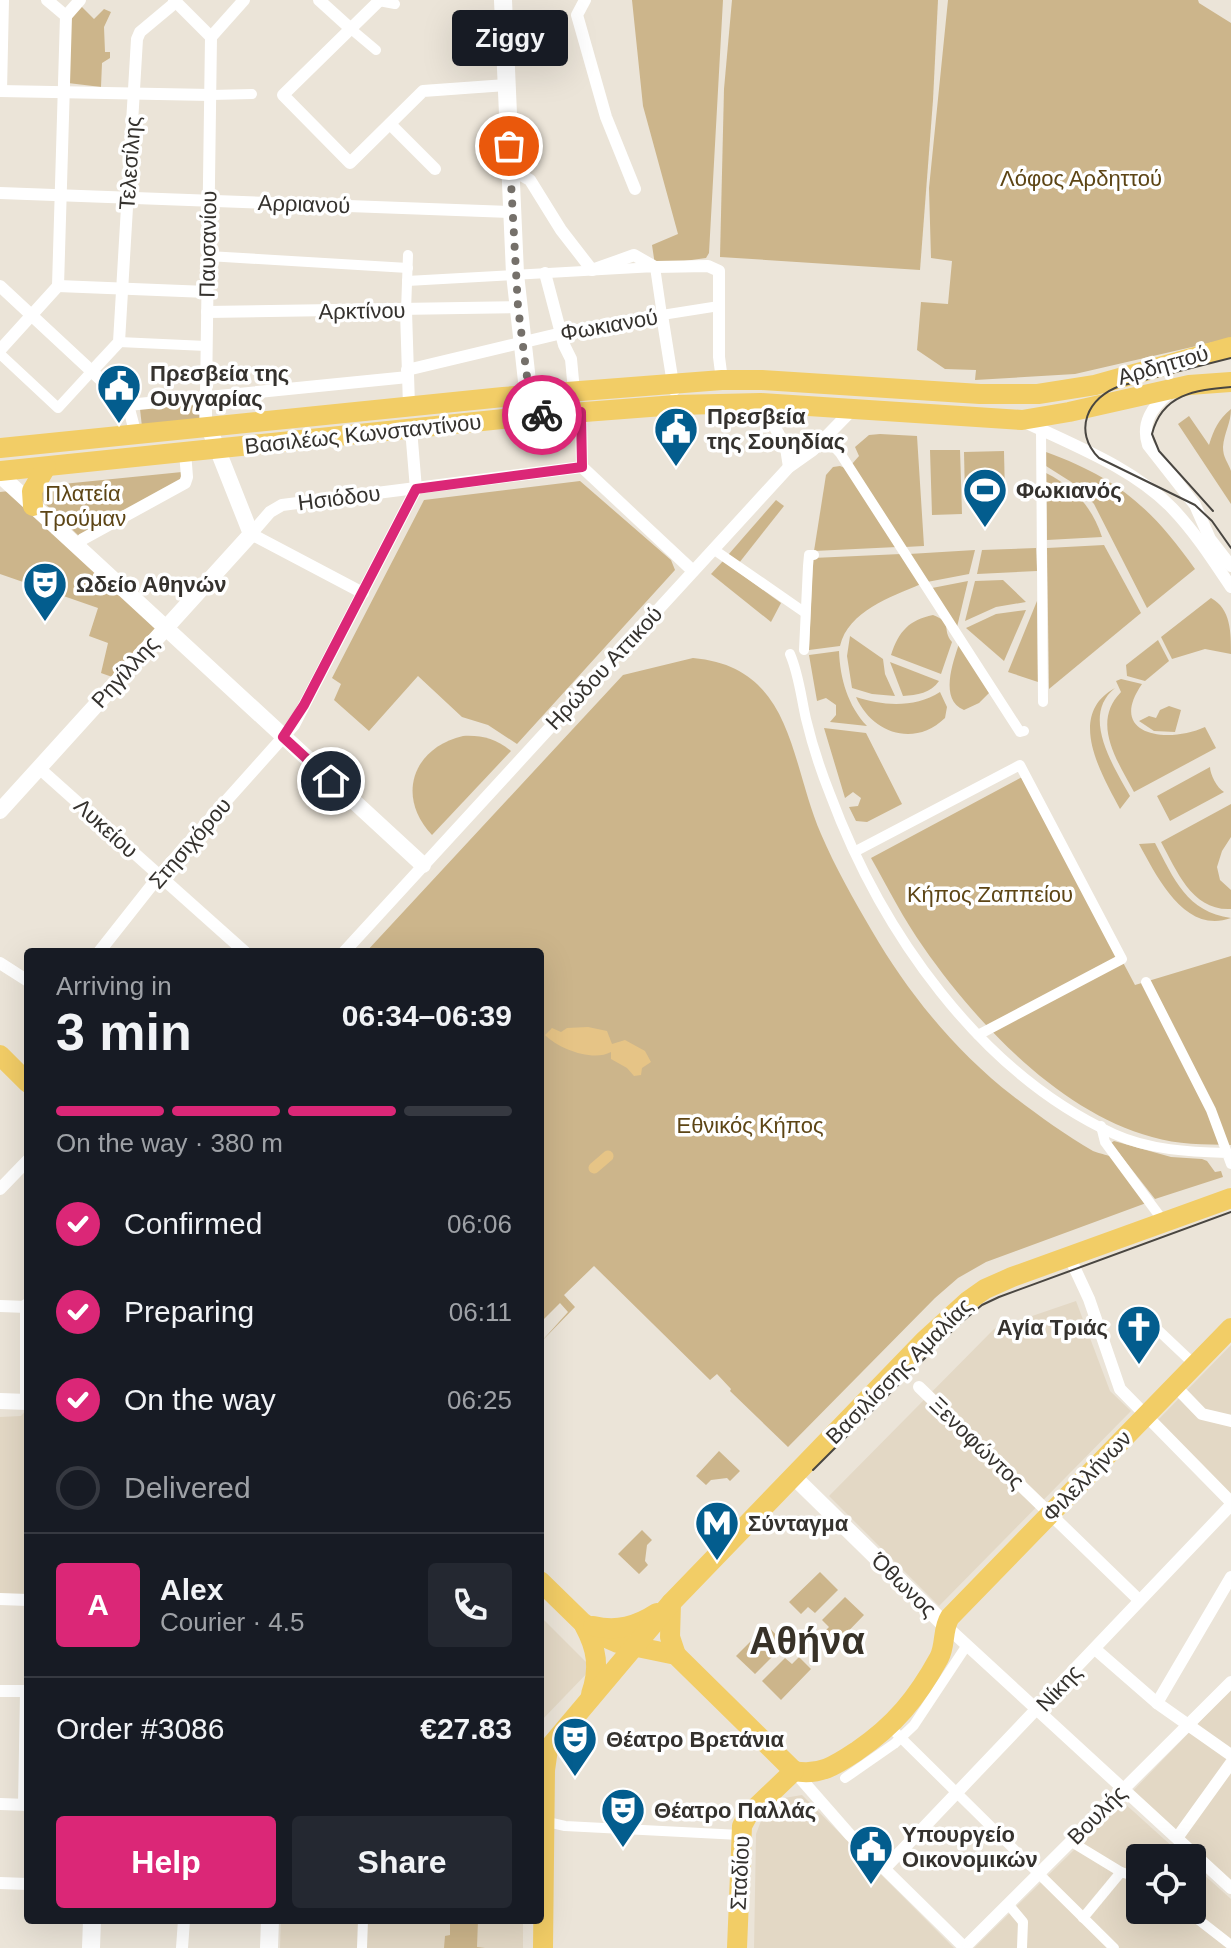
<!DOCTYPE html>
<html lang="en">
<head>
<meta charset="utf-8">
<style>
	body { margin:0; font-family:Arial,sans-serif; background:#242831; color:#f1f3f6; height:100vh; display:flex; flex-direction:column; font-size:30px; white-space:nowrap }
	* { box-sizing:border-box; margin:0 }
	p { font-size:26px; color:#9ea1a6 }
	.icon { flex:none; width:44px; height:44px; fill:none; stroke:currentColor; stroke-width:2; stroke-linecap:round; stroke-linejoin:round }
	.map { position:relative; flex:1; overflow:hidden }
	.sheet { position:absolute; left:24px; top:948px; width:520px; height:976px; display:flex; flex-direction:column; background:#171b24; border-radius:8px; box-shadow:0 8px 32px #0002 }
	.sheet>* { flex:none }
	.fabs { position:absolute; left:1126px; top:1844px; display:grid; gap:16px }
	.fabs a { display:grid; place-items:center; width:80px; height:80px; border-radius:8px; background:#171b24; box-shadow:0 8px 32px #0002; font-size:40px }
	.pin { position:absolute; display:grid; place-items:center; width:68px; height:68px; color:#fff; margin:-34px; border:4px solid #fff; border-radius:50%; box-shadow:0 2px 8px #0007 }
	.courier { position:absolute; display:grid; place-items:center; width:80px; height:80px; margin:-40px; border:6px solid #db2777; border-radius:50%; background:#fff; color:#222; box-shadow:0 2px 10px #0007 }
	.bubble { position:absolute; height:56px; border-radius:8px; background:#171b24; box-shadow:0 8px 32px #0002; font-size:26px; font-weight:700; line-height:56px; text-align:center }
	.overview em { font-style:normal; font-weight:700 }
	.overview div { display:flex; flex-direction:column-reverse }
	.overview { display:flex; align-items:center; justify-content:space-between; height:136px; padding:0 32px }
	h1 { font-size:52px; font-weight:700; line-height:60px }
	.bar { display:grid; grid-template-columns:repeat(4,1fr); gap:12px 8px; align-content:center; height:96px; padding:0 32px }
	.bar i { height:10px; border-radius:6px; background:#363941 }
	.bar .active { background:#db2777 }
	.bar p { grid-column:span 4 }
	.line { display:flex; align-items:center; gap:20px; padding:0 32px; border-top:2px solid #363941 }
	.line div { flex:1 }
	.round { display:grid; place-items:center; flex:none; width:84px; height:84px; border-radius:8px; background:#242831 }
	ol { padding:0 32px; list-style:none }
	li { display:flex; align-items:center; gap:24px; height:88px }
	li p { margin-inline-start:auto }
	li .icon { padding:8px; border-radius:50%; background:#db2777; color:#fff; stroke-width:4 }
	li:last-child { color:#9ea1a6 }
	li i { width:44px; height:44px; border:4px solid #363941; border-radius:50% }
	.action { display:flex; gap:16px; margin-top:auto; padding:16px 32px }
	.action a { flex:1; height:92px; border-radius:8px; background:#db2777; color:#fff; font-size:32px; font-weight:700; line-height:92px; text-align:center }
	.action a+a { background:#242831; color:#f1f3f6 }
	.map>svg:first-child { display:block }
	.built { fill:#e3d8c5 }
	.green { fill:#ccb58b }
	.water { fill:#e6c486 }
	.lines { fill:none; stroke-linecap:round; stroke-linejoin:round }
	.canal { stroke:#e6c486; stroke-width:11 }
	.pedestrian { stroke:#fff; stroke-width:10 }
	.minor { stroke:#fff; stroke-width:12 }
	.tertiary { stroke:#fff; stroke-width:16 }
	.secondary { stroke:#fff; stroke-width:18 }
	.primary { stroke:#f2cd66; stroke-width:20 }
	.tram { stroke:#494641; stroke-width:2 }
	.done { stroke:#75706a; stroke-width:8; stroke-dasharray:0 14.4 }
	.route { stroke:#db2777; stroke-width:10 }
	.labels { text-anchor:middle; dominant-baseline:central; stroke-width:7; stroke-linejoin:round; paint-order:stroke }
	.street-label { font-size:22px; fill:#35322e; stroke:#fff }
	.park-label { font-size:22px; fill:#5d4515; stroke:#fff }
	.poi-label { font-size:22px; font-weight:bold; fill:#35322e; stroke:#fff; text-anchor:start }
	.town-label { font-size:38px; font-weight:bold; fill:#383228; stroke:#fff }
</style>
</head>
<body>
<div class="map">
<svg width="1231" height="1948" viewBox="0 0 1231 1948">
	<rect width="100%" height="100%" fill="#ebe4d8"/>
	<g class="built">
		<path d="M1076 1301 1110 1391 1131 1411 939 1606 829 1496 994 1329Z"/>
		<path d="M1231 1345V1497L1158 1420Z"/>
		<path d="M28 1408V1598L0 1597V1417L21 1416Z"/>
		<path d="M540 1616 592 1668 540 1722Z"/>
		<path d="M1231 1689V1885L1130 1794Z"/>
		<path d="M802 1795 954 1948H754L756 1834 761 1821 784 1798Z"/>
		<path d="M1123 1802 1185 1858H1140V1910H1192V1864L1231 1899V1948H974Z"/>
		<path d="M281 1920H523V1948H280Z"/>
	</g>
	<g class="green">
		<path d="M632 0H723L709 253 706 258 655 265 652 245 678 234 643 106Z"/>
		<path d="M732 0H938L933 100 920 270 720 257 724 89Z"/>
		<path d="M948 0H1198L1199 3 1231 23V338L1075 374 975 380 976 370 945 369 917 350 921 302 948 304 952 261 931 258 929 188Z"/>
		<path d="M81 6 94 19 104 9 111 12 104 27 105 52H110V58L102 63 101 87 68 83 70 18Z"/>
		<path d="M199 403V422L142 427 140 409Z"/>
		<path d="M1231 409C1231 423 1224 433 1223 447 1223 458 1228 462 1231 471 1231 480 1231 494 1231 504L1178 424 1189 416 1209 445C1214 429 1218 420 1231 409Z"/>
		<path d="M880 434 917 436 924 546 905 547 852 464 859 456 855 447 869 435Z"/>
		<path d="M930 450H960L962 514 932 515Z"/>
		<path d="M1004 451 1005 497H965L964 452Z"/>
		<path d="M1046 452C1117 478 1151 507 1195 569L1147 608 1094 504 1076 485 1046 466Z"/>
		<path d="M840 466 845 468 897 547 814 551 826 475 833 467Z"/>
		<path d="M182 472 183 483 79 536 40 499 43 486Z"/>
		<path d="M1046 473C1074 487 1092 507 1102 537L1047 540Z"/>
		<path d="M580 481 671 560 675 570 517 744 488 725 462 717 418 676 369 731 334 700 341 684 332 678 424 500Z"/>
		<path d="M9 491 160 628 115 678 101 673 108 643 89 636 98 608 0 574V492Z"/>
		<path d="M776 500 784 506 739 563 728 555Z"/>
		<path d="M1104 545 1141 613 1049 689 1047 548Z"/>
		<path d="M1036 548 1037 571 977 574 982 550Z"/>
		<path d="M975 550 969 574 927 582 909 554Z"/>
		<path d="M901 554 921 584C891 597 848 611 840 646L809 650 813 558Z"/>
		<path d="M723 561 781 603 771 622 711 574Z"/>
		<path d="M1003 580 1026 602 996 607 965 621 975 581Z"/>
		<path d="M968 581 957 627 932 588Z"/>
		<path d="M1211 598C1231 609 1231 632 1231 654L1205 649 1172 659 1161 637Z"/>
		<path d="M1037 601 1038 682 1008 672Z"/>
		<path d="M1026 610 1004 661 966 628 996 614Z"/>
		<path d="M933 615C954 623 941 629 952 642L941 674 891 655C899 631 909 620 933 615Z"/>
		<path d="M850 636 883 659 885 674 895 696 872 694 852 688 847 656Z"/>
		<path d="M1158 640 1169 661 1145 681 1127 676 1126 665Z"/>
		<path d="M959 644 990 692 979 703 964 710C939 700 953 662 959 644Z"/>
		<path d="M839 651C840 679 848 706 867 726L830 722 836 715V705L826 698 817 701 809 655Z"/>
		<path d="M693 658C794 667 789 760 821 834 835 867 854 900 872 931 908 993 956 1052 1013 1096 1038 1115 1065 1135 1093 1151 1100 1154 1110 1155 1116 1159 1126 1167 1140 1191 1149 1202L986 1262 958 1278 935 1298 788 1447 730 1391 731 1389 717 1374 710 1380 594 1266 564 1295 575 1307 540 1343 568 1312 560 1303 540 1323V952H366L623 675Z"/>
		<path d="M890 662 939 681C931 693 917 695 903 696Z"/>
		<path d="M1121 679 1142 684C1106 736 1168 744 1205 727L1216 748 1134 792C1117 760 1091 723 1121 692L1116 681Z"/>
		<path d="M1115 688C1080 716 1114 767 1130 796L1120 809C1101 773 1066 715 1115 688Z"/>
		<path d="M940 692 947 707 945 718C914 748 872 733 856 697 883 706 915 708 940 692Z"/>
		<path d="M1169 706 1181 710 1175 732 1154 731 1139 721 1149 716 1156 718 1160 710Z"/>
		<path d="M824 728 866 733 902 804 867 822 856 821 849 807 858 806 861 798 853 792 845 798Z"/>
		<path d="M463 736C482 735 496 739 511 751L432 835C396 797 412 748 463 736Z"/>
		<path d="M1210 767C1210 774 1217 788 1224 792L1170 821 1157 796Z"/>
		<path d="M1024 776 1135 985 1231 956V1145C1204 1144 1178 1145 1152 1137 1060 1112 977 1024 924 948 904 920 888 888 871 858Z"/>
		<path d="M1231 804V837L1222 851 1217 867 1220 880 1231 890V909C1192 911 1177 871 1161 842Z"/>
		<path d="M1155 843C1174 879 1187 912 1231 918 1185 935 1157 877 1139 844Z"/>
		<path d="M1114 1141 1171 1157 1202 1159 1207 1161 1215 1172 1221 1171 1223 1177 1155 1199 1111 1143Z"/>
		<path d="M719 1451 740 1471 730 1481 727 1478 711 1480 706 1485 696 1476Z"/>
		<path d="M642 1530 652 1540 647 1545 645 1561 648 1565 639 1574 618 1554Z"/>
		<path d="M820 1572 838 1590 815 1613 808 1607 801 1614 789 1602Z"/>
		<path d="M845 1597 864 1615 834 1646 822 1634 829 1627 822 1620Z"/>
		<path d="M767 1625 778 1637 772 1644 778 1651 755 1674 736 1656Z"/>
		<path d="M799 1657 811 1669 781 1700 762 1681 785 1658 792 1664Z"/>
		<path d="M450 1920H478L477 1947 485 1948H444L445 1936 450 1935Z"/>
	</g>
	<path class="water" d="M588 1027 607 1031 612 1044 625 1040 645 1051 651 1062 642 1068 641 1075 634 1076 627 1068 611 1059V1052C593 1062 559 1049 545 1035L552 1028 561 1032 567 1028Z"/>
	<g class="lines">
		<path class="canal" d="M594 1168 608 1156"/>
		<g class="pedestrian">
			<path d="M379 1 395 4"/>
			<path d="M351 29 376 50"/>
			<path d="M211 95 252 94"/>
			<path d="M208 256 408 268"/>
			<path d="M407 281 655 267 662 315 719 306"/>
			<path d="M406 311 408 255"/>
			<path d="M119 342 206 346"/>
			<path d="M0 354 58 408 92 371"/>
			<path d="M1041 430 1043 702"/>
			<path d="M826 438 840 453 1020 732 1024 731"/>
			<path d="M713 549 804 612"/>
			<path d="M804 650 808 566 809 555H814"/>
			<path d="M790 654C799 675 801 697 806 719 812 744 820 769 830 794 881 931 979 1072 1114 1134 1149 1150 1190 1152 1227 1153L1231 1164"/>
			<path d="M856 851 1020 765 1122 959 978 1035"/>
			<path d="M1146 982 1211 1110 1227 1153"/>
			<path d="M1101 1126 1105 1142 1164 1222"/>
			<path d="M1153 1330 1159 1331 1195 1365"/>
			<path d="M890 1727 1114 1948"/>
			<path d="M845 1778 894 1744 914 1725 967 1645"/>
			<path d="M23 1805 25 1691"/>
			<path d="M543 1821 565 1826 740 1835"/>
			<path d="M1070 1841 1121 1872 1140 1878"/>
			<path d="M1170 1858 1182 1843"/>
			<path d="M1008 1904 1023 1922 1022 1948"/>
			<path d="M1186 1910 1231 1945"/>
			<path d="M1083 1918 1121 1872"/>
			<path d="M362 1948 363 1920"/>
		</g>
		<g class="minor">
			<path d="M47 0 66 16"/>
			<path d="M174 0 211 37"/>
			<path d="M319 0 351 29"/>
			<path d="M380 0 283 95 350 163 423 91 506 85"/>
			<path d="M585 0 577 15 606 117 635 189"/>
			<path d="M66 16 80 0"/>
			<path d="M211 37 244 0"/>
			<path d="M0 91 211 95"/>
			<path d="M1 91 3 0"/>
			<path d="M390 124 435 169"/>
			<path d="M510 169 530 180 561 230 592 270 634 255 655 267 708 266 719 271V357L722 380"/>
			<path d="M0 193 512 212"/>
			<path d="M545 273 564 345 571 359 574 391"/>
			<path d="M0 286 128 405 136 435"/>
			<path d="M58 286 66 16"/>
			<path d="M58 286 207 292"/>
			<path d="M406 311 409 406"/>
			<path d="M207 312 518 307"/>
			<path d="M0 350 58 286"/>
			<path d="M407 370 562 333 662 315 674 390"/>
			<path d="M92 371 119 342 137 39 140 32 176 2"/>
			<path d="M1169 393C1152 407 1141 423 1148 445L1195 505 1210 539 1231 566"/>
			<path d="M761 401 786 448 789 467"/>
			<path d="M128 405 408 377"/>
			<path d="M581 412 582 467 693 571"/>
			<path d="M1025 422C1075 446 1133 468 1172 508 1195 532 1213 560 1231 587"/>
			<path d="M209 428 206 420V396L211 37"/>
			<path d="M77 546 83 539 185 483 187 477 185 452"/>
			<path d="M363 593 251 534 270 512 282 505 582 467"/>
			<path d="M39 768 245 952"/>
			<path d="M99 952 159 876 294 725 416 489 411 429"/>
			<path d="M344 952 789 467 813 450 855 407"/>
			<path d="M0 963 28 981"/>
			<path d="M0 1189 28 1160"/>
			<path d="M1069 1256 1089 1299 1120 1389 1231 1502"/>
			<path d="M0 1306 27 1307"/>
			<path d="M1175 1386 1202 1414 1231 1421"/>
			<path d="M919 1387 1139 1600"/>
			<path d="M0 1599 28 1600"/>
			<path d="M946 1626 1231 1888"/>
			<path d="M1095 1649 1157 1703 1231 1755"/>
			<path d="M0 1691H28"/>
			<path d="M1157 1703 1231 1577"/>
			<path d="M794 1771 850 1835 965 1948"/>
			<path d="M0 1804 28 1805"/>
			<path d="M1177 1838 1231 1763"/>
			<path d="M885 1868 1231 1505"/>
			<path d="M0 1883 28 1884"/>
			<path d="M182 1948 184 1920"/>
			<path d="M964 1948 1231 1682"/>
		</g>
		<g class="tertiary">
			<path d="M0 475 423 865"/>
			<path d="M0 811 251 534 209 428"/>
			<path d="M28 1306V1401"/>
			<path d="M0 1401 28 1402"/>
			<path d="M793 1476 946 1626"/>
		</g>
		<g class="secondary">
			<path d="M503 0 515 274 530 408"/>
			<path d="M91 1948 92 1920"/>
			<path d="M269 1948 270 1920"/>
		</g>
		<g class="primary">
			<path d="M0 448 503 397 722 380H762L980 394H1038L1095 385 1231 347"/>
			<path d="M0 471 532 416 676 405 761 403 1022 420 1069 412 1189 385 1231 382"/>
			<path d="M33 506 32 491 46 467"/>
			<path d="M0 1055 28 1083"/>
			<path d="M540 1581 582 1622 602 1636 618 1643 676 1655 794 1771"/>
			<path d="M671 1603 670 1637 676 1655"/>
			<path d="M584 1625C597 1649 600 1668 591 1694"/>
			<path d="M593 1626C617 1632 637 1626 657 1613"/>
			<path d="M794 1771C820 1776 836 1765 857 1751 895 1725 917 1698 939 1658 946 1645 942 1629 950 1617L1231 1328"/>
			<path d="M543 1948 545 1770 548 1749 671 1603 924 1341 968 1301 985 1289 1012 1277 1231 1198"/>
			<path d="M737 1948 742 1826 748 1815 794 1771"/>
		</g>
		<g class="tram">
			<path d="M1231 358 1120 386C1088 397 1072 431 1099 458L1195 505 1212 521 1231 548"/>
			<path d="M1213 511 1159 451 1152 434C1162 394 1195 390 1231 387"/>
			<path d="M813 1470 958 1325 982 1305 999 1297 1231 1212"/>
		</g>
	</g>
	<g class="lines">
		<path class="done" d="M509 146 518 307 532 416 542 415"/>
		<path class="route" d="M331 781 283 737 304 705 416 489 582 467 581 412 542 415"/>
	</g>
	<defs>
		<g id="civic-pin" transform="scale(2.3)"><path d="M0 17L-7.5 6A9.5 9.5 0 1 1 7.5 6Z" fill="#035d8e" stroke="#fff"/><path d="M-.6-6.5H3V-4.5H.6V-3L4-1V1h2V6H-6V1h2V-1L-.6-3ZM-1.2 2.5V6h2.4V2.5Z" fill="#fff"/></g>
		<g id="stadium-pin" transform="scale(2.3)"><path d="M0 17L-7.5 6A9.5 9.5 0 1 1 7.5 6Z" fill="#035d8e" stroke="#fff"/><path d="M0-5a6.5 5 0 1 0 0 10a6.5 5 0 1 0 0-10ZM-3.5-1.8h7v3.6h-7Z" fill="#fff"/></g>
		<g id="theatre-pin" transform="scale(2.3)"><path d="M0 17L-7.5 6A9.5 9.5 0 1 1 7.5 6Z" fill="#035d8e" stroke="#fff"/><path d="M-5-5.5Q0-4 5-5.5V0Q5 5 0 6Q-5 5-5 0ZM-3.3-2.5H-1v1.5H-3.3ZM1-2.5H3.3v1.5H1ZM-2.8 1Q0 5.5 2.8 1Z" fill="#fff"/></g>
		<g id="church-pin" transform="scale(2.3)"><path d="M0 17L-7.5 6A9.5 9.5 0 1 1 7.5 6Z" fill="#035d8e" stroke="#fff"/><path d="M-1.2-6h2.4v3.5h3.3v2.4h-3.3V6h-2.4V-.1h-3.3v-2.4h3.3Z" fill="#fff"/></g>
		<g id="metro-pin" transform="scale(2.3)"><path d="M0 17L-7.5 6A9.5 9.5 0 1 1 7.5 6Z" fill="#035d8e" stroke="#fff"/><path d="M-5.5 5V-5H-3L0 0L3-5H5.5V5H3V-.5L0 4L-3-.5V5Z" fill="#fff"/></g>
	</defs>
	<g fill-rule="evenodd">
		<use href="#civic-pin" x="119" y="386"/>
		<use href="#civic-pin" x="676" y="429"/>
		<use href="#stadium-pin" x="985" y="490"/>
		<use href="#theatre-pin" x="45" y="584"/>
		<use href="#church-pin" x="1139" y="1327"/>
		<use href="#metro-pin" x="717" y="1523"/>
		<use href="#theatre-pin" x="575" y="1739"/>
		<use href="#theatre-pin" x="623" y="1810"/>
		<use href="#civic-pin" x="871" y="1847"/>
	</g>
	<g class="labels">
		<g class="street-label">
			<text transform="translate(130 163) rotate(-86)">Τελεσίλης</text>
			<text transform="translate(304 204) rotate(2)">Αρριανού</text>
			<text transform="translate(208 244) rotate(-89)">Παυσανίου</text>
			<text transform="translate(362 311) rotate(-1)">Αρκτίνου</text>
			<text transform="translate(609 325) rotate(-10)">Φωκιανού</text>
			<text transform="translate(1163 365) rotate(-16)">Αρδηττού</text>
			<text transform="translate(363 434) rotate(-6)">Βασιλέως Κωνσταντίνου</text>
			<text transform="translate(339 498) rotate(-7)">Ησιόδου</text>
			<text transform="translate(604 668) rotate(-47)">Ηρώδου Αττικού</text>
			<text transform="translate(125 672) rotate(-48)">Ρηγίλλης</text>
			<text transform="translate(106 828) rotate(42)">Λυκείου</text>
			<text transform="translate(190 843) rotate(-49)">Στησιχόρου</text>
			<text transform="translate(899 1371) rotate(-45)">Βασιλίσσης Αμαλίας</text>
			<text transform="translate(977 1443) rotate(44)">Ξενοφώντος</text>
			<text transform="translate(1087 1476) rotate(-46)">Φιλελλήνων</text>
			<text transform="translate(904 1585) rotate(44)">Όθωνος</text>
			<text transform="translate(1059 1688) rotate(-47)">Νίκης</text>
			<text transform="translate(1097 1815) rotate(-45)">Βουλής</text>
			<text transform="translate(740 1873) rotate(-87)">Σταδίου</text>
		</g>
		<g class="park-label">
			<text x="1081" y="178">Λόφος Αρδηττού</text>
			<text x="83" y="493">Πλατεία<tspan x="83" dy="25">Τρούμαν</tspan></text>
			<text x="990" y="894">Κήπος Ζαππείου</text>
			<text x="750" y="1125">Εθνικός Κήπος</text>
		</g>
		<g class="poi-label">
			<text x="150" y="373">Πρεσβεία της<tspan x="150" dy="25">Ουγγαρίας</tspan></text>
			<text x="707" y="416">Πρεσβεία<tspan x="707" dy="25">της Σουηδίας</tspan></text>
			<text x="1016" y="490">Φωκιανός</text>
			<text x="76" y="584">Ωδείο Αθηνών</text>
			<text x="1108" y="1327" text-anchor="end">Αγία Τριάς</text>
			<text x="748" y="1523">Σύνταγμα</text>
			<text x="606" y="1739">Θέατρο Βρετάνια</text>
			<text x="654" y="1810">Θέατρο Παλλάς</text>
			<text x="902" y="1834">Υπουργείο<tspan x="902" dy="25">Οικονομικών</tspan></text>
		</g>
		<g class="town-label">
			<text x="807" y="1641">Αθήνα</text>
		</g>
	</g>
</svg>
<div class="fabs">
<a><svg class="icon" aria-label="locate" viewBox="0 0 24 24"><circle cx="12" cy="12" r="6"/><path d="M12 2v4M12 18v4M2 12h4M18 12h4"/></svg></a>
</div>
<div class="pin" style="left:509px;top:146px;background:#ea580c"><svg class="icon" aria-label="bag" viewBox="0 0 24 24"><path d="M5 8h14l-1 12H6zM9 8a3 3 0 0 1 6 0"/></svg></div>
<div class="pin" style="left:331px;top:781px;background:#1f2937"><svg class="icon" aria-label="home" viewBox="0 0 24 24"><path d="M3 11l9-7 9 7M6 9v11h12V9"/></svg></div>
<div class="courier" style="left:542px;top:415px"><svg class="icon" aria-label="bike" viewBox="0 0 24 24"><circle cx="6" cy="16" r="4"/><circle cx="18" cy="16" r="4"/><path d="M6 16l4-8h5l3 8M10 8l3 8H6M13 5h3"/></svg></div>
<div class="bubble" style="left:452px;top:10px;width:116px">Ziggy</div>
<section class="sheet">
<div class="overview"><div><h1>3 min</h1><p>Arriving in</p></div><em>06:34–06:39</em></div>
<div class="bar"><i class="active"></i><i class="active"></i><i class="active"></i><i></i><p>On the way · 380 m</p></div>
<ol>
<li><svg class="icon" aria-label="check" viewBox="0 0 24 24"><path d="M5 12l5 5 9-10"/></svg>Confirmed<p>06:06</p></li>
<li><svg class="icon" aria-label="check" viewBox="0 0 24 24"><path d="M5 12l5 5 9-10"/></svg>Preparing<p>06:11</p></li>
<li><svg class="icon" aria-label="check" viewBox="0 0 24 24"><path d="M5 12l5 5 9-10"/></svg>On the way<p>06:25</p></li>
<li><i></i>Delivered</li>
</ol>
<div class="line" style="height:144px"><b class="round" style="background:#db2777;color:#fff">A</b><div><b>Alex</b><p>Courier · 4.5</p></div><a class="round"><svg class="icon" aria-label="phone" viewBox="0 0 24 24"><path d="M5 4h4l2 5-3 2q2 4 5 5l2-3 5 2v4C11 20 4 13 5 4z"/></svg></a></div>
<div class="line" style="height:104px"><div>Order #3086</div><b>€27.83</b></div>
<div class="action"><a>Help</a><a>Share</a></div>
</section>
</div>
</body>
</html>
